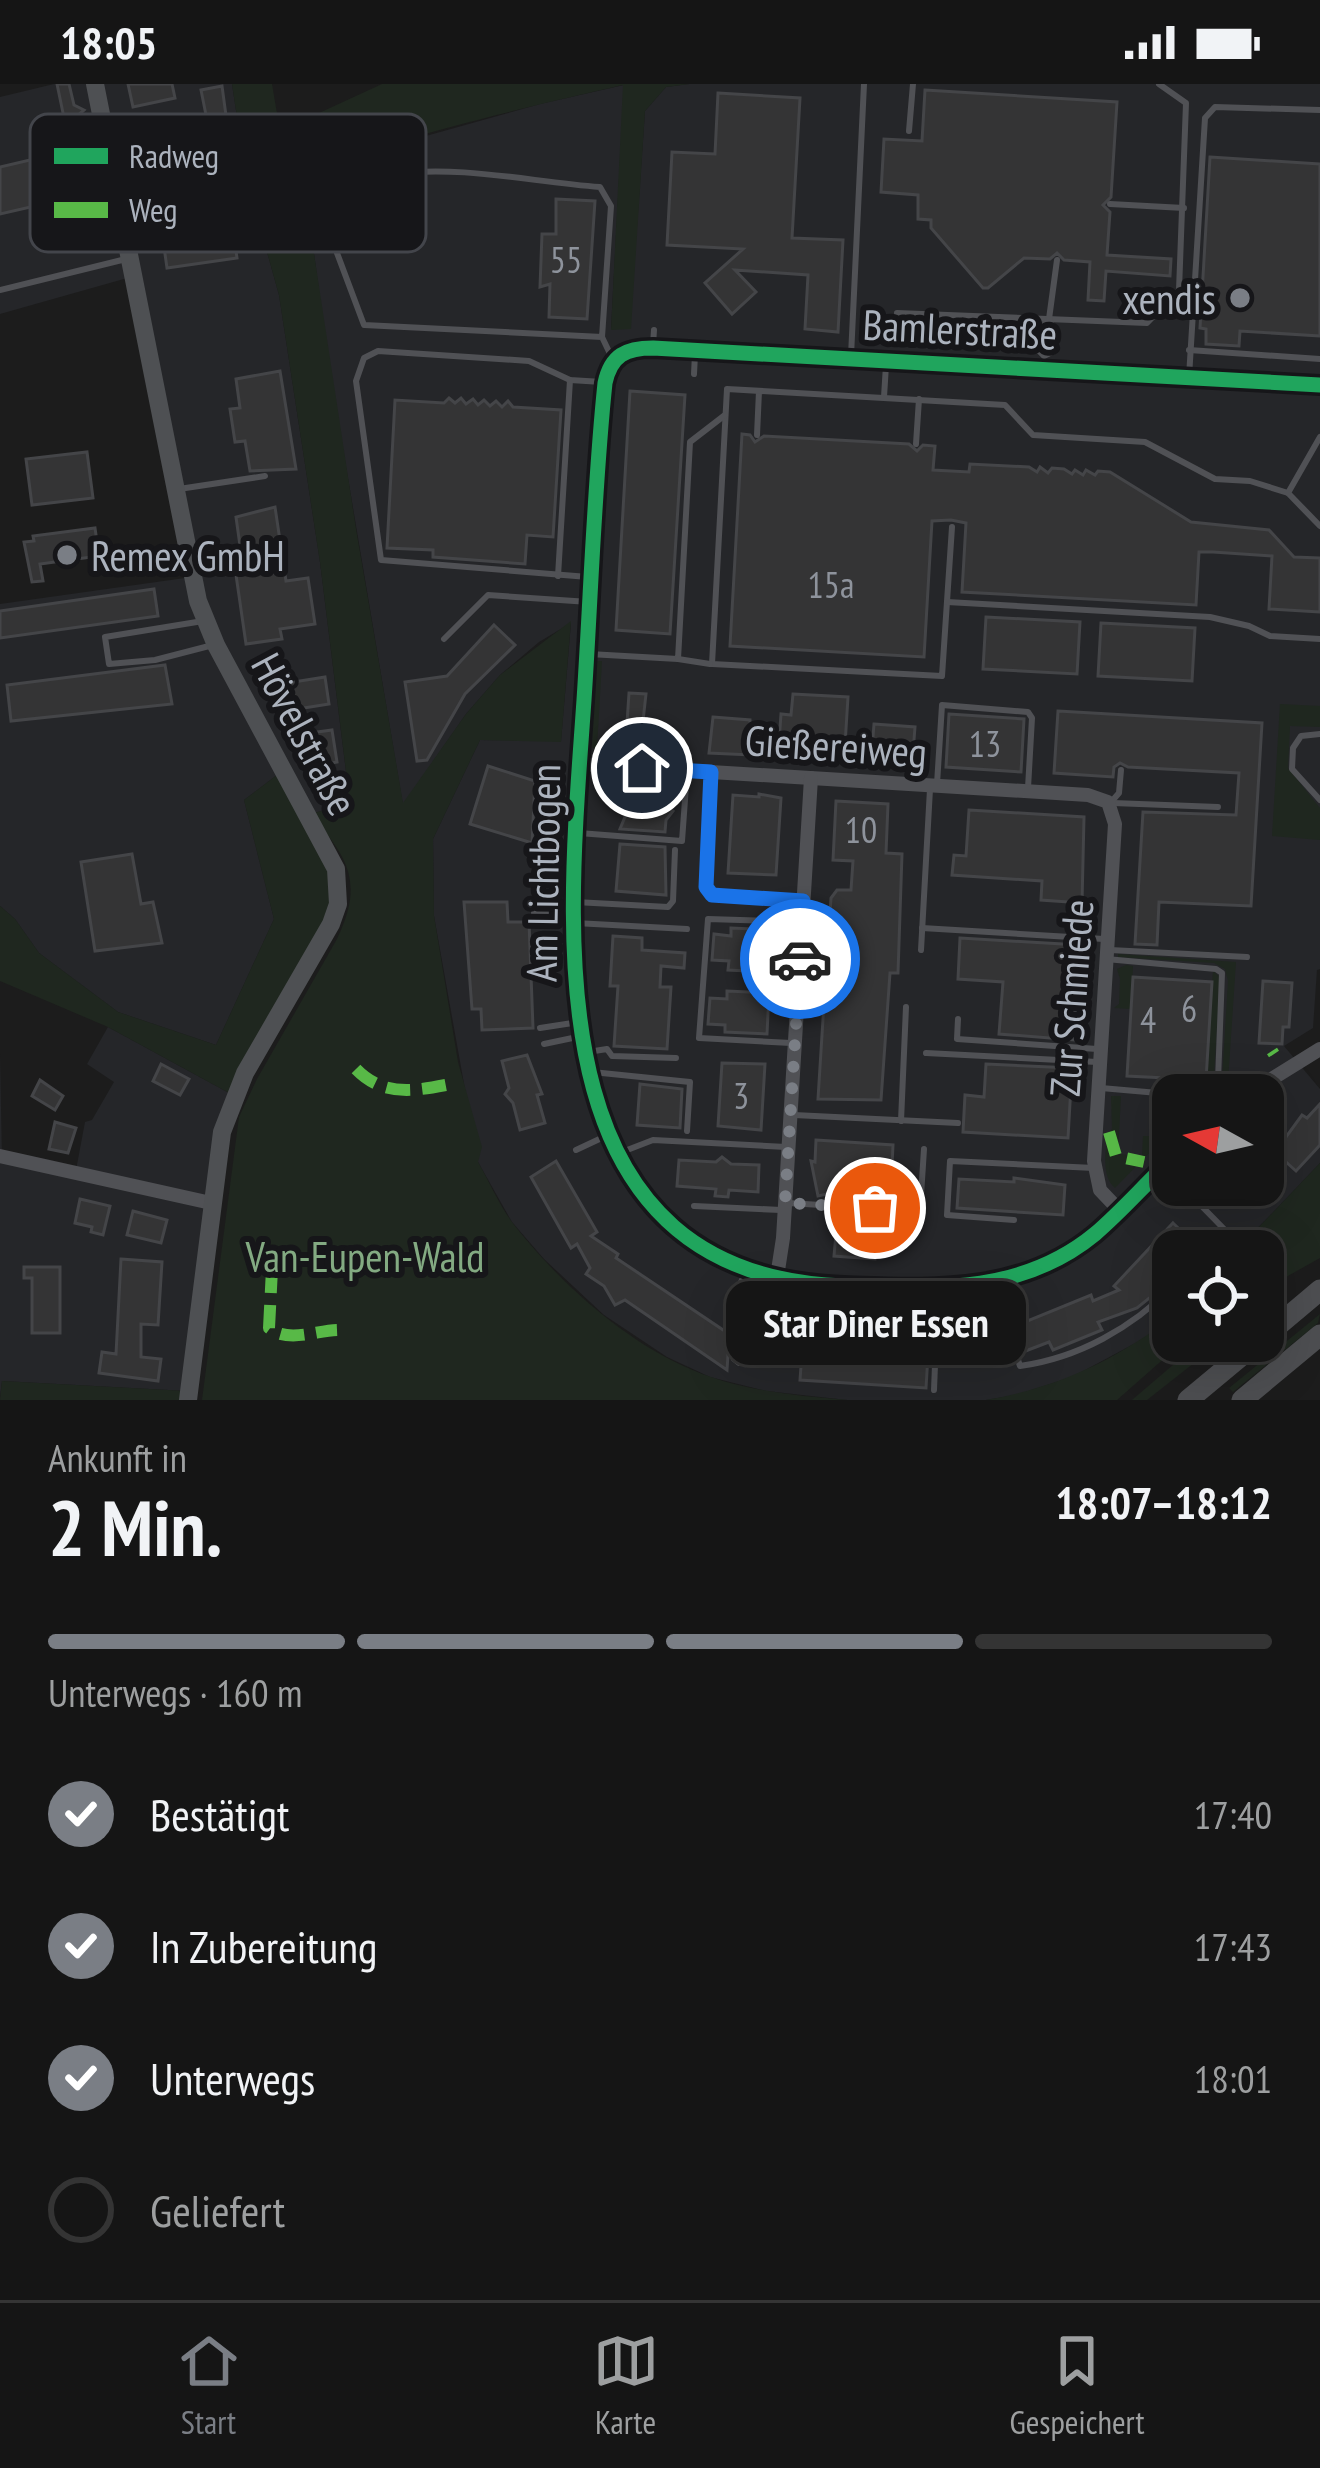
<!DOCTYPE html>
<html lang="de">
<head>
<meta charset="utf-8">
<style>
	body { margin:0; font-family:"PT Sans Narrow",sans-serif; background:#222; color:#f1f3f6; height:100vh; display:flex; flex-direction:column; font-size:45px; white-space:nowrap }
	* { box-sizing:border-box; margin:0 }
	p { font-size:39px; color:#9d9fa0 }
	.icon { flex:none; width:66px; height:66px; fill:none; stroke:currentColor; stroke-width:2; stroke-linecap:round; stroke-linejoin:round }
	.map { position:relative; height:1316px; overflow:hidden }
	.sheet { display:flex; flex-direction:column; background:#151515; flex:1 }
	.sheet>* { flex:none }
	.needle { width:78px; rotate:278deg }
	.controls { position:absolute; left:1152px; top:990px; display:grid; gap:24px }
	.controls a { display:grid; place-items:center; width:132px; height:132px; border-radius:24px; background:#151515; box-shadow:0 12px 48px #0002,0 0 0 3px #343434; font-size:60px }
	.pin { position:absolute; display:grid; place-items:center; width:102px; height:102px; color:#fff; margin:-51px; border:6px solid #fff; border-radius:50%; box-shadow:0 3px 12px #0007 }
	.courier { position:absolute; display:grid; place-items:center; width:120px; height:120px; margin:-60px; border:9px solid #1a73e8; border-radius:50%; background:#fff; color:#222; box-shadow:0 3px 15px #0007 }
	.bubble { position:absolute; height:84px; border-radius:24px; background:#151515; box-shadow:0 12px 48px #0002,0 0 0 3px #343434; font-size:39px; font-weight:700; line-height:84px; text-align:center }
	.overview em { font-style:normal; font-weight:700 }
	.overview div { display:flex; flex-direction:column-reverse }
	.overview { display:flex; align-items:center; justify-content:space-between; height:204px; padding:0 48px }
	h1 { font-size:78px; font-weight:700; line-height:90px }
	.bar { display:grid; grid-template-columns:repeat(4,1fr); gap:18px 12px; align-content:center; height:144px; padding:0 48px }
	.bar i { height:15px; border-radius:9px; background:#343434 }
	.bar .current { background:#7a7e85 }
	.bar p { grid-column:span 4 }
	ol { padding:0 48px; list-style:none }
	li { display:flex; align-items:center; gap:36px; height:132px }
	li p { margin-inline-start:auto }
	li .icon { padding:12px; border-radius:50%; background:#7a7e85; color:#fff; stroke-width:4 }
	li:last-child { color:#9d9fa0 }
	li i { width:66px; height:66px; border:6px solid #343434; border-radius:50% }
	.status { display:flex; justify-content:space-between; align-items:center; height:84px; padding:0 60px; background:#151515; direction:ltr }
	.status svg { height:33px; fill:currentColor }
	.tabs { display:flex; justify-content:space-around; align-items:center; height:168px; border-top:3px solid #343434; background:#151515; font-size:33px; color:#9d9fa0 }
	.tabs a { display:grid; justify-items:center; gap:6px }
	.tabs .current { color:#7a7e85 }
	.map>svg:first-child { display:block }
	.built { fill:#252629; fill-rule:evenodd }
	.green { fill:#1f271f }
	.building { fill:#343435; stroke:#444548; stroke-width:3 }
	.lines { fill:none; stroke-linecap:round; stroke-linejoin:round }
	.service { stroke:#505155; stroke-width:6 }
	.minor { stroke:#505155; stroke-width:14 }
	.secondary { stroke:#4e5053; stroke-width:18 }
	.primary { stroke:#4d4e51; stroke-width:21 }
	.quiet { stroke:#58b947; stroke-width:12; stroke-dasharray:24 12; stroke-linecap:butt }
	.cycleway-casing { stroke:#161619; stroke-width:22 }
	.cycleway { stroke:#20a55d; stroke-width:15 }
	.done { stroke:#7a7e85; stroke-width:12; stroke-dasharray:0 21.6 }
	.route { stroke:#1a73e8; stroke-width:15 }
	.poi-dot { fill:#7a7e85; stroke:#161619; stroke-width:4.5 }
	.labels { text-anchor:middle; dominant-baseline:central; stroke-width:12; stroke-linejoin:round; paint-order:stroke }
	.number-label { font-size:36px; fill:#8e939c }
	.poi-label { font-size:42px; fill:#acb3be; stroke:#161619; text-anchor:end }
	.street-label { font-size:42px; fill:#acb3be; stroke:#161619 }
	.park-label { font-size:42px; fill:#83aa82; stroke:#161619 }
	.key { fill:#161619; stroke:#43454b; stroke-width:3 }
	.key-label { font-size:33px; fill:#acb3be }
</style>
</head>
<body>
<div class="status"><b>18:05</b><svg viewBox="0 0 49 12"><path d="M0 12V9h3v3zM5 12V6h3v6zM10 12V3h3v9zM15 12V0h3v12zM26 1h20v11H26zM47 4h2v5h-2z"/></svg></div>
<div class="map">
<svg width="1320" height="1316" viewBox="0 0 1320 1316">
	<rect width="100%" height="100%" fill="#1c1c1c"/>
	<g class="built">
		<path d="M54 0H93L131 193 0 230V13Z"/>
		<path d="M97 0H232L246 92 279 211 320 478 350 720 310 730 204 529Z"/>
		<path d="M689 0H1320V885L1317 886 1313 944 1284 962 1320 1005V1079L1236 1167H1173V1232L1147 1253 1072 1293 1016 1311 986 1316H847L766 1307 710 1293 667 1273 604 1231 544 1175 512 1138 478 1078 434 832 433 755 480 656 561 657 571 539 539 558 500 591 466 630 403 721 329 281 304 95 311 87 365 69 540 20 624 1 611 245H630L645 27 666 3ZM1173 1011H1263V1101H1173Z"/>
		<path d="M192 493 281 688 244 716 274 835 216 961 118 928 39 869 15 835 0 822V520Z"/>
		<path d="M108 943 231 1010 208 1115 76 1086 85 1038 92 1036 114 998 87 980Z"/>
		<path d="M0 970 2 1076 207 1122 186 1307 2 1297 0 1313Z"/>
	</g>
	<g class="green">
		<path d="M232 0H272L280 47 382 0H689L666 3 645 27 631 245 611 246 623 1C574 12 328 68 304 95V104L356 445 403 719 466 630 500 591 571 537 561 658 480 656 433 755 434 832 458 978 482 1063 478 1078C490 1099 500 1123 515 1142 563 1203 636 1268 711 1293 754 1308 802 1312 847 1316H202L239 1033 257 995 337 855C364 799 349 774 310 730L350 719 320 478 279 211 246 92Z"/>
		<path d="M595 577H602L597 664H592Z"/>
		<path d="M1280 620 1320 622V643L1290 642 1288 684 1320 724V756L1272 752Z"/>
		<path d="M281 688 333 786 335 820 231 1010 108 943 0 897V822L15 835 39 869 118 928 216 961 274 835 244 716Z"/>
		<path d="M1118 870 1236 878 1228 998 1212 1010 1222 996 1228 897 1225 885 1214 879 1118 873Z"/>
		<path d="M1126 881 1133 882 1131 925 1114 924 1119 920 1120 895 1117 885Z"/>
		<path d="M1213 887 1220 893 1214 991 1212 1000 1204 1004Z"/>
		<path d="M1111 1012H1121L1118 1070 1142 1072 1143 1052H1157L1173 1038V1045L1115 1104C1101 1092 1106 1068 1107 1050L1112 1045Z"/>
		<path d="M1320 1079V1174L1263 1206V1167H1236Z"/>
		<path d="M1320 1230 1318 1239 1233 1308 1229 1304Z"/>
		<path d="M1173 1232V1257H1184L1117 1316H986C1056 1304 1117 1276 1173 1232Z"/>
		<path d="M1201 1257H1222L1147 1316H1132Z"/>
		<path d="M2 1297 186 1307 185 1316H0Z"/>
	</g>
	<g class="building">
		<path d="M57 0H69L74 21 84 26 76 33 80 50 68 53Z"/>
		<path d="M128 0H172L175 14 133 23Z"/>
		<path d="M222 2 234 91 193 99 195 109 153 117 140 54 183 46 184 56 210 51 201 6Z"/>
		<path d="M925 6 1117 18 1111 113 1103 121 1110 128 1107 171 1171 175 1170 192 1106 187 1104 217 1088 216 1090 178 1064 176 1057 169 1050 175 1024 174 988 204H983L931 144V136L918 135V111L881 108 884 55 922 57Z"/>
		<path d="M718 9 800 14 792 154 843 156 838 248 805 245 808 191 735 186 756 208 732 230 705 199 743 165 667 161 672 68 715 70Z"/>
		<path d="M64 68 77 122 42 133 39 121 0 130V83Z"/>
		<path d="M1210 73 1320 80V252L1240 247 1239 262 1206 260V245L1200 244Z"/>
		<path d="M556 115 595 117 587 235 549 233 550 200 540 203 542 150H556Z"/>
		<path d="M232 139 237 174 167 184 162 149Z"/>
		<path d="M280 287 296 385 250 387 245 357 235 358 230 325 240 324 236 295Z"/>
		<path d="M630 307 685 311 670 550 616 546Z"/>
		<path d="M449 314 455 319 461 314 466 320 473 315 478 321 484 316 490 322 496 317 502 323 508 317 513 323 561 326 553 453 527 451 525 480 433 473V466L387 464 395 316 444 319Z"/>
		<path d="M742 350 750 351 755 358 764 352 909 360 917 367 923 361 935 362 933 386 969 388 970 380 1029 383 1037 388 1040 383 1048 389 1052 384 1064 385 1072 390 1075 386 1083 391 1086 386 1095 391 1098 387 1110 388 1191 438 1269 446 1294 473 1320 474V528L1269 525 1272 472 1213 468H1199L1196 521 962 508 966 439 951 436 932 437 924 573 730 562Z"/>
		<path d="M87 368 93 414 32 421 26 375Z"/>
		<path d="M275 423 286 497 308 494 315 540 280 545 282 555 246 560 234 477 242 476 236 433Z"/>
		<path d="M95 444 99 472 40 480 43 497 32 498 24 458 34 457 33 452Z"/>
		<path d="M154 505 158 532 0 554V527Z"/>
		<path d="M986 533 1080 538 1077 590 983 585Z"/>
		<path d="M1101 539 1195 544 1192 597 1098 592Z"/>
		<path d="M494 541 515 561 465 610 427 676 417 677 405 598 447 592Z"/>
		<path d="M165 581 172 620 11 637 7 601Z"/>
		<path d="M325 593 329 620 285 627 281 600Z"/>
		<path d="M629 609 646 610 641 655 626 654Z"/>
		<path d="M793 610 848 613 844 677 778 673 781 630 791 631Z"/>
		<path d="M1058 627 1262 639 1251 822 1159 818 1157 861 1135 860 1143 728 1236 731 1239 689 1128 683 1120 679 1114 683 1113 693 1054 689Z"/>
		<path d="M949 630 1024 635 1021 688 946 683Z"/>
		<path d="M713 633 750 636 751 671 709 669Z"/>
		<path d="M874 640 915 643 912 681 871 679Z"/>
		<path d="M332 646 337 678 307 683 289 652Z"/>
		<path d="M488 682 535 697 532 759 470 740Z"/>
		<path d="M635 700 668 712 667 723 673 727 666 736 665 748 620 745 627 728 622 725 623 705H631Z"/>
		<path d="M759 710 781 714 776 791 728 789 733 711 759 713Z"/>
		<path d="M836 717 888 720 886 769 902 770 898 889H890L881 1016 818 1015 825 903 846 904 847 870 834 869 828 860 831 814 837 806H851L853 777 833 776Z"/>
		<path d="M969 726 1084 733 1082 819 1041 816 1042 797 952 791 954 771 966 772Z"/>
		<path d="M620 760 665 763 666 811 616 807Z"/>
		<path d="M132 770 141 820 153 818 162 859 95 867 81 778Z"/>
		<path d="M464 818H507L508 838H529L533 944 482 946 481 925H472Z"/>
		<path d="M731 844 773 846 771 888 728 886 729 877 712 876 714 850 731 852Z"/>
		<path d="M613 852 642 854V866L685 869 684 884 661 882 660 903H671L667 965 614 962 618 902H610Z"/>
		<path d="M960 854 1079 861V880L1084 882 1077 897 1075 928 1079 929 1074 956 999 950 1003 898 958 895Z"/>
		<path d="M1133 893 1212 898 1206 996 1127 992Z"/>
		<path d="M1263 897 1292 899 1289 943H1283L1282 960 1259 959Z"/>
		<path d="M727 907 769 909 767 950 725 948V941L708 940 710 914 727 915Z"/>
		<path d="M527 971 542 1010 537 1011 545 1039 520 1046 513 1019 505 1010 509 1004 502 977Z"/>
		<path d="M722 979 765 980 761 1046 718 1042Z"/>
		<path d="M161 980 189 995 180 1011 153 997Z"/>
		<path d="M986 980 1072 984 1068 1054 963 1048 965 1011 984 1013Z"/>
		<path d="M40 996 63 1012 55 1026 32 1012Z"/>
		<path d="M640 1000 682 1005 680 1044 637 1041Z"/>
		<path d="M1320 1020V1061L1296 1087 1275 1068 1302 1031 1307 1034Z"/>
		<path d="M55 1038 76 1044 68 1069 49 1065Z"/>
		<path d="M816 1056 893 1061 892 1082 898 1083 897 1105 864 1102 818 1112 811 1077 815 1078Z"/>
		<path d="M722 1073 731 1080 759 1081 758 1108 729 1106 728 1113 715 1112 716 1105 677 1102 679 1076 716 1078Z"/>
		<path d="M556 1077 597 1148 591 1152 618 1170 616 1174 744 1260 738 1269 728 1271 727 1286 625 1216 615 1221 604 1202 586 1190 590 1184 577 1160 571 1164 531 1093Z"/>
		<path d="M1014 1094 1065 1101 1063 1131 957 1124 959 1095 1014 1098Z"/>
		<path d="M80 1115 110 1122 103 1151 91 1148 92 1143 75 1139Z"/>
		<path d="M133 1127 167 1136 161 1159 127 1151Z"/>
		<path d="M837 1138 878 1142 875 1175 834 1172Z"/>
		<path d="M1173 1139 1199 1164V1167H1173V1195L1137 1224 1098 1238 1102 1246 1053 1266 1049 1258 1023 1268 1015 1242 1091 1211 1093 1217 1119 1206 1114 1202Z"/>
		<path d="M121 1175 162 1178 158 1241 141 1240V1273L161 1275 158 1297 99 1289 102 1268 116 1270Z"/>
		<path d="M24 1183H60V1249H32V1194H24Z"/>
		<path d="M871 1251 929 1255 926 1304 800 1296 802 1268 870 1273Z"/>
	</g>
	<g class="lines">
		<g class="service">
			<path d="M909 47 913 0"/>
			<path d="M1110 120 1184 124"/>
			<path d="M0 206 126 175"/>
			<path d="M897 229 1147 239 1179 206 1186 19 1159 0"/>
			<path d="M602 253 364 241 331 153 330 111C350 104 372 93 393 90 463 81 531 98 600 103L611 122 602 253 613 276"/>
			<path d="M653 261 654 246"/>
			<path d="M1189 266 1320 275"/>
			<path d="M1043 271 1038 266 1040 246 1049 235"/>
			<path d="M851 272 864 0"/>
			<path d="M1044 272 1054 267 1055 248 1049 235 1057 176"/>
			<path d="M694 290 695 270"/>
			<path d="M1189 293 1205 34 1215 23 1320 26"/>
			<path d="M884 313 886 281"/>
			<path d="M757 351 759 307"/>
			<path d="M1320 353 1288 409 1320 442"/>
			<path d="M916 360 919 315"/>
			<path d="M179 405 265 392"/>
			<path d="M952 443 942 592 712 580 727 305 1005 321 1033 351 1145 358 1215 395 1250 397 1288 409"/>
			<path d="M558 492 570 296"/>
			<path d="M588 493 381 476 356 297 364 274 378 267 529 277 570 296 602 298"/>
			<path d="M947 518 1210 533 1249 542 1270 552 1320 555"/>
			<path d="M203 537 105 553 109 580 155 576 213 561"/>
			<path d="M444 555 488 511 589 518"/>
			<path d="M589 570 678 575 690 358 725 331"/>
			<path d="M678 575 710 580"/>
			<path d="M1320 650 1301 652 1293 664 1292 685 1320 716"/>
			<path d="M711 692 706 803 713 811 799 817"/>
			<path d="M937 700 942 621 1028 628 1032 634 1028 704"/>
			<path d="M1112 717 1119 709 1121 686"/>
			<path d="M1113 719 1218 723"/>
			<path d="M579 749 682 757 687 688"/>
			<path d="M542 766 571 767"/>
			<path d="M575 818 668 823 673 817 675 766"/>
			<path d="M534 829 572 830"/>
			<path d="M575 839 687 845"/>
			<path d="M922 844 1104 855"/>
			<path d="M921 866 930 705"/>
			<path d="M1110 866 1247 873"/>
			<path d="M1106 875 1216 885 1222 889 1218 997 1202 1011"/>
			<path d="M958 935 957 955 1097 965"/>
			<path d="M540 944 579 938"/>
			<path d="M791 959 699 954 708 835 800 838"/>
			<path d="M544 960 582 952"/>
			<path d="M588 968 607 965 612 972 676 974"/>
			<path d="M926 969 1097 978"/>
			<path d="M592 988 690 998 687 1047"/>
			<path d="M1101 1004 1181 1011"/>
			<path d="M794 1031 958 1039"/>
			<path d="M901 1037 906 923"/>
			<path d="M576 1066 608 1051"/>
			<path d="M622 1068 653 1056 786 1063"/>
			<path d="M1181 1101 1225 1146 1206 1167"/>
			<path d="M788 1119 920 1127 924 1065"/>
			<path d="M694 1122 781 1126"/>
			<path d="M1014 1136 947 1131 950 1077 1094 1084"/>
			<path d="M993 1199 1020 1282C1078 1274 1132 1244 1173 1202"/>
			<path d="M734 1275 739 1279 754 1275 762 1254 755 1241 730 1223 746 1187"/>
			<path d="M934 1306 938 1205"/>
		</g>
		<g class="minor">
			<path d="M580 680 1088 711 1108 718 1115 740 1094 1077 1100 1106 1120 1127"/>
			<path d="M1246 1011 1320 965"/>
			<path d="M0 1072 211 1119"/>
			<path d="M1173 1074C1146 1099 1123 1126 1095 1150 1021 1211 933 1205 844 1202 526 1191 569 836 584 616 591 510 594 404 605 299 611 271 626 264 653 264L1320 301"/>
			<path d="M777 1193 783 1154 811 694"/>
		</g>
		<path class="secondary" d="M95 0 198 517 216 561 336 785 338 820 331 840 245 989 222 1048 188 1316"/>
		<g class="primary">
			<path d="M1263 1254 1320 1206"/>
			<path d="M1188 1316 1259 1257"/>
			<path d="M1242 1316 1320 1251"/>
		</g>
		<g class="quiet">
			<path d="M1272 967 1274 970"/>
			<path d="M356 985C385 1015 419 1006 456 999"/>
			<path d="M1109 1048 1116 1072 1144 1078"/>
			<path d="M272 1185 269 1244C288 1259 314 1247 337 1246"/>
		</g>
		<g class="cycleway-casing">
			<path id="cycleway" d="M1173 1074C1146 1099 1123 1126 1095 1150 1021 1211 933 1205 844 1202 526 1191 569 836 584 616 591 510 594 404 605 299 611 271 626 264 653 264L1320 301"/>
		</g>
		<use href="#cycleway" class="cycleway"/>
	</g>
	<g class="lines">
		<path class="done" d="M800 875 785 1119 875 1124"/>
		<path class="route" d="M642 684 711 688 706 803 712 811 803 817 800 875"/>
	</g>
	<g class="poi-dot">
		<circle cx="1240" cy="214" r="12"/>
		<circle cx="67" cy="471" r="12"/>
	</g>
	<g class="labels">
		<g class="number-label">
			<text x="566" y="175">55</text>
			<text x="831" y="500">15a</text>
			<text x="985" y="659">13</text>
			<text x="861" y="745">10</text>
			<text x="1189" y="924">6</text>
			<text x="1148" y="935">4</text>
			<text x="741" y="1011">3</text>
		</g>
		<g class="poi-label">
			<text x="1216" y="214">xendis</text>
			<text x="91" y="471" text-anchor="start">Remex GmbH</text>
		</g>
		<g class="street-label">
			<text transform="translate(960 245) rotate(3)">Bamlerstraße</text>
			<text transform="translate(305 650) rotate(62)">Hövelstraße</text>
			<text transform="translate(836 662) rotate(4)">Gießereiweg</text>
			<text transform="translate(543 789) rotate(-89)">Am Lichtbogen</text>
			<text transform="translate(1071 914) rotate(-86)">Zur Schmiede</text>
		</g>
		<g class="park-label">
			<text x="365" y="1172">Van-Eupen-Wald</text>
		</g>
	</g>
	<rect x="30" y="30" width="396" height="138" rx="18" class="key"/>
	<rect x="54" y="64" width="54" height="16" fill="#20a55d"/>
	<rect x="54" y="118" width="54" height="16" fill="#58b947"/>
	<g class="key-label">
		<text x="129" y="84">Radweg</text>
		<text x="129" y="138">Weg</text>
	</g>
</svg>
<div class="controls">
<a><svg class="needle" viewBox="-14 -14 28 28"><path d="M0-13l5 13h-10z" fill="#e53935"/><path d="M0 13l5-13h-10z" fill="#9d9fa0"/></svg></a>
<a><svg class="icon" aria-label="locate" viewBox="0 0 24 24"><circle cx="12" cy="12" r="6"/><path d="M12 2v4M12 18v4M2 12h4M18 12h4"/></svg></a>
</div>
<div class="pin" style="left:875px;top:1124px;background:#ea580c"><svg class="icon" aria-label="bag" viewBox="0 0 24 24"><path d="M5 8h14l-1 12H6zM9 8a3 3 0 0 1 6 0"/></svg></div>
<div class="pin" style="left:642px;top:684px;background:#1f2937"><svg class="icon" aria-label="home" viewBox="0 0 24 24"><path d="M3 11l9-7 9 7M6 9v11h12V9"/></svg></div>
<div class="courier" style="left:800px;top:875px"><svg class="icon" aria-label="car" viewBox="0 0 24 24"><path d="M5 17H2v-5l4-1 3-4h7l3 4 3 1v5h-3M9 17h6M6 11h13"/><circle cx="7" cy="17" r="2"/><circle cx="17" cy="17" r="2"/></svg></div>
<div class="bubble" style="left:726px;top:1197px;width:300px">Star Diner Essen</div>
</div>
<section class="sheet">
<div class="overview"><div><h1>2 Min.</h1><p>Ankunft in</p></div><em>18:07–18:12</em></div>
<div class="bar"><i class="current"></i><i class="current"></i><i class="current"></i><i></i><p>Unterwegs · 160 m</p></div>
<ol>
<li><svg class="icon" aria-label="check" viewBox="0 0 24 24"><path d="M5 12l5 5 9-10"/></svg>Bestätigt<p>17:40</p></li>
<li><svg class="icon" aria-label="check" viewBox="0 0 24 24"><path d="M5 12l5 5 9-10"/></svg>In Zubereitung<p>17:43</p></li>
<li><svg class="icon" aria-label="check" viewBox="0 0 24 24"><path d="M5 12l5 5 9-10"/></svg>Unterwegs<p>18:01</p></li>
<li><i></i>Geliefert</li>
</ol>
</section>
<nav class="tabs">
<a class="current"><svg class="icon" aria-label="home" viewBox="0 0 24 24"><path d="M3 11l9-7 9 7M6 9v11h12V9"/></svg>Start</a>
<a><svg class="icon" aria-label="map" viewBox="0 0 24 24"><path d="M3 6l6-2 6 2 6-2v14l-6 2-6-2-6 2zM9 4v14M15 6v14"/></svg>Karte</a>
<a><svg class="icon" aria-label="saved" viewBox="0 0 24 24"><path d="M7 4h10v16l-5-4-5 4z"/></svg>Gespeichert</a>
</nav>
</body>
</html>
